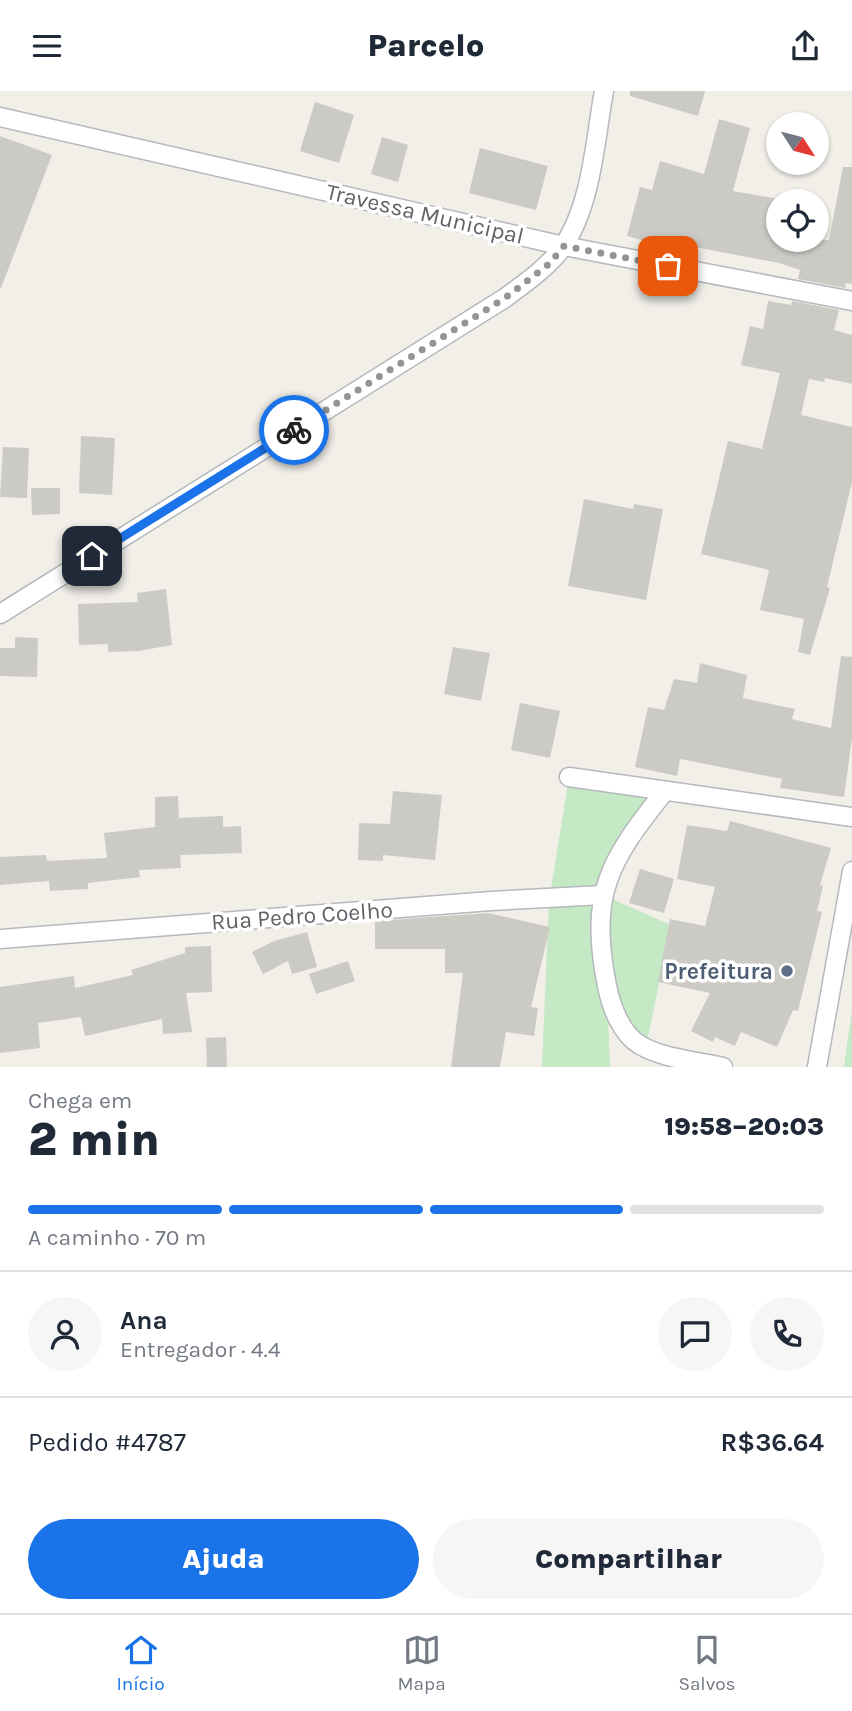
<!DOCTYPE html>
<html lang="pt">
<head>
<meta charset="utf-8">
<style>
	body { margin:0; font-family:Karla,sans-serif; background:#f6f6f7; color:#1f2937; height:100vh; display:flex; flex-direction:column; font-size:26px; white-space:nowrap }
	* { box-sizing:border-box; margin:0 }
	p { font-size:23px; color:#747a83 }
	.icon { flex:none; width:38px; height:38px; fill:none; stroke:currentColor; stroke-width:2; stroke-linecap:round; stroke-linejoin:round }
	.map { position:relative; height:976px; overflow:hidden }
	.drawer { display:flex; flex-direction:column; background:#fff; flex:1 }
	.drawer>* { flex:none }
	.needle { width:46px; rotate:126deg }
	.tools { position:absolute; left:766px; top:21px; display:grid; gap:14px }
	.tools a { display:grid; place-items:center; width:63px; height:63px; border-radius:50%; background:#fff; box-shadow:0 2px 5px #0004; font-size:35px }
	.pin { position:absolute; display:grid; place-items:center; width:60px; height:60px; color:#fff; margin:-30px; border-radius:14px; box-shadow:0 4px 10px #0006 }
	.courier { position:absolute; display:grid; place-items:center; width:70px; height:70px; margin:-35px; border:5px solid #1a73e8; border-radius:50%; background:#fff; color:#222; box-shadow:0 2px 9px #0007 }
	.summary em { font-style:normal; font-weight:800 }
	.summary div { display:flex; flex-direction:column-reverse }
	.summary { display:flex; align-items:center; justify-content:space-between; height:119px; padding:0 28px }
	h1 { font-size:46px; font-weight:800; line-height:52px }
	.bar { display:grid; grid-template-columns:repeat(4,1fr); gap:10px 7px; align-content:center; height:84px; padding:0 28px }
	.bar i { height:9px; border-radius:5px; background:#e0e1e3 }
	.bar .selected { background:#1a73e8 }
	.bar p { grid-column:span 4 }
	.line { display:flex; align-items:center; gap:18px; padding:0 28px; border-top:2px solid #e0e1e3 }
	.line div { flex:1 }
	.round { display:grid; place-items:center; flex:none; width:74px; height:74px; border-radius:37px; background:#f6f6f7 }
	.cta { display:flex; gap:14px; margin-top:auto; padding:14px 28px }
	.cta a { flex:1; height:80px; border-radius:42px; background:#1a73e8; color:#fff; font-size:28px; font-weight:800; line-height:80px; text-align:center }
	.cta a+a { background:#f6f6f7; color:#1f2937 }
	header { display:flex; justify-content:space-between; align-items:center; height:91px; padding:0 28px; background:#fff; font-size:32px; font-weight:800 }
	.tabs { display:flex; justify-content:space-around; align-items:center; height:98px; border-top:2px solid #e0e1e3; background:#fff; font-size:19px; color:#747a83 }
	.tabs a { display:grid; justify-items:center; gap:4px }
	.tabs .selected { color:#1a73e8 }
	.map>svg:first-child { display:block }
	.green { fill:#c5e8c5 }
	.building { fill:#cccac5 }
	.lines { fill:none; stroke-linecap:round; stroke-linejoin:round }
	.street-casing { stroke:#b5b8bc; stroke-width:21 }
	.street { stroke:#fff; stroke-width:18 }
	.done { stroke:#929495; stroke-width:7; stroke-dasharray:0 12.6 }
	.route { stroke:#1a73e8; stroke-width:9 }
	.service-dot { fill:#5c6f8a; stroke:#fff; stroke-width:2.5 }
	.labels { text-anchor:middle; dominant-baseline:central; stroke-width:7; stroke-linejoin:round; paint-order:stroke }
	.street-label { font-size:23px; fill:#5f6368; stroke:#fff }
	.service-label { font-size:23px; font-weight:bold; fill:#4e5e75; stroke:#fff; text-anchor:end }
</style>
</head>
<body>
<header><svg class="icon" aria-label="menu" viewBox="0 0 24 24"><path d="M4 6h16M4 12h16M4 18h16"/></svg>Parcelo<svg class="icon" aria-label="share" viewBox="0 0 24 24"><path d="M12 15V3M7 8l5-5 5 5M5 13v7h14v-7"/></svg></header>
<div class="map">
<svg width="852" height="976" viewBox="0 0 852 976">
	<rect width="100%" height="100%" fill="#f1efe8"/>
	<g class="green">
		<path d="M569 686 665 700 603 804 671 834 646 956 616 924 604 820 610 976H542L549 810Z"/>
		<path d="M852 919V976H844Z"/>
	</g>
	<g class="building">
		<path d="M630 0H705L698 25 630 5Z"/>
		<path d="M315 11 354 24 339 72 300 60Z"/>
		<path d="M719 28 750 37 733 100 779 108V149H829L843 76H852V193L846 192 845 197 798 188 800 179 779 172 684 154 683 157 657 153 627 145 640 96 652 99 660 70 704 83Z"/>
		<path d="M0 45 52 64 1 197H0Z"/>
		<path d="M382 46 408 54 398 91 371 83Z"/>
		<path d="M480 57 548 75 536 119 469 102Z"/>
		<path d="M768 210 791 214 792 210 839 219 834 239 852 244V293L825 287 824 291 809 288 801 324 852 336V391L827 496 830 497 810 564 798 561 804 528 760 519 769 479 701 463 728 350 762 358 780 282 741 274 750 235 763 238Z"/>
		<path d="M81 345 115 347 112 404 79 402Z"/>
		<path d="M3 356 29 357 27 407 0 406Z"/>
		<path d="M31 397H60V423L32 424Z"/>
		<path d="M584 408 633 418 634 413 663 418 646 509 568 495Z"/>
		<path d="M166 498 172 554 139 560 108 561V553L79 554 78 513 138 511 137 502Z"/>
		<path d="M15 546 38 547 37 586 0 585V557H15Z"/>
		<path d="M453 556 490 562 481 610 444 603Z"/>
		<path d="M841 565 852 566V647L844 706 780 697 782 688 680 668 677 685 635 676 648 616 664 619 674 588 697 592 700 572 747 584 743 607 795 618 792 628 831 637Z"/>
		<path d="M520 612 560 620 550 667 511 659Z"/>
		<path d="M393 700 442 704 435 769 383 764V770L358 769 359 732 390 733Z"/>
		<path d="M178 705 179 727 223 725V736L241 735 242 762 180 764 181 777 139 779 140 786 88 792V798L50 800 49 790 0 794V766L46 764 47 770 107 767 104 742 155 736V706Z"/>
		<path d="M730 730 831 757 820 794 823 795 817 820 822 821 798 920 793 919 777 956 741 941 735 955 715 946 713 951 691 940 710 902 658 891 670 828 705 835 715 796 677 788 687 734 727 740Z"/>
		<path d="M640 778 674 788 664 822 629 812Z"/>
		<path d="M488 822 550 836 531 916 538 917 534 945 506 941 500 976H451L463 882H445V858H375V830Z"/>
		<path d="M307 841 317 876 292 883 288 870 263 883 252 861 274 850Z"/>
		<path d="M211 855 212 901 186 902 192 941 163 943 162 928 85 945 81 926 38 932 40 957 0 962V896L74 885 75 897 133 884 131 879 185 862V856Z"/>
		<path d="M348 870 355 890 316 903 309 883Z"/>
		<path d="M226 946 227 976H207L206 947Z"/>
	</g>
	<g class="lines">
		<g class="street-casing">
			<g id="street">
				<path d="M0 26 564 155 852 210"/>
				<path d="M0 523 505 207C525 192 547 177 562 157 592 114 595 49 604 0"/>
				<path d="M569 686 852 726"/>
				<path d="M665 700C608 771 589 803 607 895 611 915 621 943 640 954 664 968 697 970 723 976"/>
				<path d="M0 848 491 810 603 804"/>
				<path d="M817 976 852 780"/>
			</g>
		</g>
		<use href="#street" class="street"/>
	</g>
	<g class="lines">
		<path class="done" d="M294 339 505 207 549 173 564 155 668 175"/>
		<path class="route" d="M92 465 294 339"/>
	</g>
	<circle class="service-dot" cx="787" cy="880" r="7"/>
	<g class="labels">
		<g class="street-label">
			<text transform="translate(425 123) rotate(13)">Travessa Municipal</text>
			<text transform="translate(302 825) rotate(-4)">Rua Pedro Coelho</text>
		</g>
		<g class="service-label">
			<text x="773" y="880">Prefeitura</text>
		</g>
	</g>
</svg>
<div class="tools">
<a><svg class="needle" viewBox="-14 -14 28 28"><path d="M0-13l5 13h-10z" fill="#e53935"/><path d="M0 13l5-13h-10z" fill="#747a83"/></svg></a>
<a><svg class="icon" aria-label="locate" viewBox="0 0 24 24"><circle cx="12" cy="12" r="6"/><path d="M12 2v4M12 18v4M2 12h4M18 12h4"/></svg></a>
</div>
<div class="pin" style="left:668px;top:175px;background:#ea580c"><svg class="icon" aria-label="bag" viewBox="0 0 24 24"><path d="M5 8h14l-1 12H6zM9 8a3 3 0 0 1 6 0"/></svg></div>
<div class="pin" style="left:92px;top:465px;background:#1f2937"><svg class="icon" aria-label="home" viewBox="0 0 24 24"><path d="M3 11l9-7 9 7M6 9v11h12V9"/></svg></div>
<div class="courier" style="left:294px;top:339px"><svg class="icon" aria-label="bike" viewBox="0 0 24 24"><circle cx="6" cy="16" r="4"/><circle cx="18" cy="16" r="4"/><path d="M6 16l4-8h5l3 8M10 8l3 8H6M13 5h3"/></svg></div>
</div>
<section class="drawer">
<div class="summary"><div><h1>2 min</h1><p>Chega em</p></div><em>19:58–20:03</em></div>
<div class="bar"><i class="selected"></i><i class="selected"></i><i class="selected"></i><i></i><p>A caminho · 70 m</p></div>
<div class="line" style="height:126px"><a class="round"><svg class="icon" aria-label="person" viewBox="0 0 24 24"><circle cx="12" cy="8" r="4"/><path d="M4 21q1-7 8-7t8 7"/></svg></a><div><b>Ana</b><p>Entregador · 4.4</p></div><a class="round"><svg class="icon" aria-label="chat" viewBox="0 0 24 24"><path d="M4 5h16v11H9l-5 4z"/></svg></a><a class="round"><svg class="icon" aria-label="phone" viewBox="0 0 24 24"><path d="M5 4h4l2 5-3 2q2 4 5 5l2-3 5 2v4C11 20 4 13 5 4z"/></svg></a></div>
<div class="line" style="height:91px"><div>Pedido #4787</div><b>R$36.64</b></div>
<div class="cta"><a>Ajuda</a><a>Compartilhar</a></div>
</section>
<nav class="tabs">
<a class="selected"><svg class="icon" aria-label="home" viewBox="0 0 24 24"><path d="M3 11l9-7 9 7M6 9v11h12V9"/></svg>Início</a>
<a><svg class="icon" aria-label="map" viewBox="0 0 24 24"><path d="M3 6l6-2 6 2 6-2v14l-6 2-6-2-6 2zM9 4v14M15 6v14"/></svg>Mapa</a>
<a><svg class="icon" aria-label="saved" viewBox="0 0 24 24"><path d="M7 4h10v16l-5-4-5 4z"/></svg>Salvos</a>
</nav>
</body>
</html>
